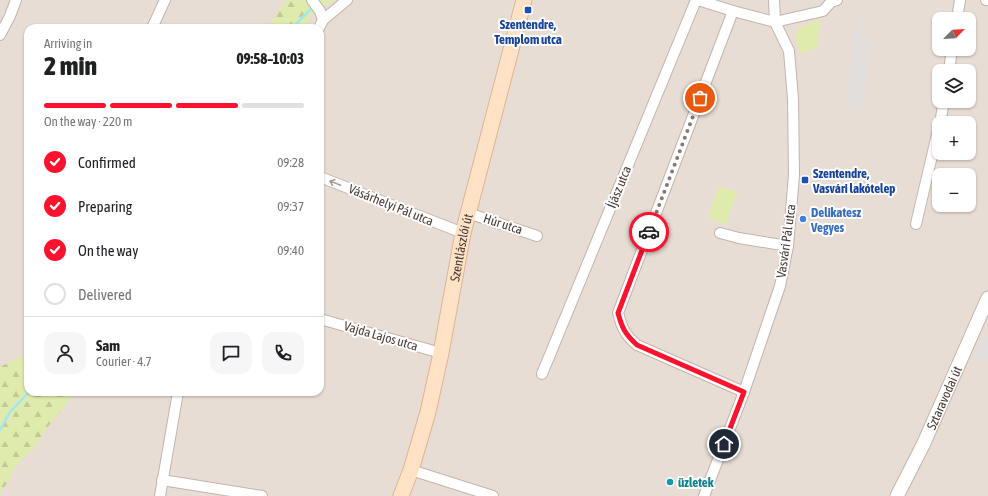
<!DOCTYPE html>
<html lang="en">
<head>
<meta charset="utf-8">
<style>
	body { margin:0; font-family:"Asap Condensed",sans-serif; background:#f6f6f6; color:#202124; height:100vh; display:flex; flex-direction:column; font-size:15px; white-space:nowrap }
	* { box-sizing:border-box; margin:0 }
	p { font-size:13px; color:#757577 }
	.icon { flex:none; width:22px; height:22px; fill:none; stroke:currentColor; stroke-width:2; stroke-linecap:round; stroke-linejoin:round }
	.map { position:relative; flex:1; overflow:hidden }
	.panel { position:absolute; left:24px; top:24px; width:300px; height:372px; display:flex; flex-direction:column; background:#fff; border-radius:12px; box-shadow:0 1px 3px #0004 }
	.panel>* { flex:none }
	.needle { width:26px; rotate:66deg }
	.tools { position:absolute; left:932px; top:12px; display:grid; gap:8px }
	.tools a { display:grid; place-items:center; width:44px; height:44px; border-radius:8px; background:#fff; box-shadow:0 1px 3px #0004; font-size:20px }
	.pin { position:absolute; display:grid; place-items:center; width:34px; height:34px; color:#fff; margin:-17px; border:2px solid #fff; border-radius:50%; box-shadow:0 1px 4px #0007 }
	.courier { position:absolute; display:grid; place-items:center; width:40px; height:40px; margin:-20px; border:3px solid #ff122d; border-radius:50%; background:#fff; color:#222; box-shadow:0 1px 5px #0007 }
	.summary em { font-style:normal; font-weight:800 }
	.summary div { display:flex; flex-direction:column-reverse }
	.summary { display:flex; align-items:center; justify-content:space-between; height:68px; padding:0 20px }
	h1 { font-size:26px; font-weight:800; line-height:30px }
	.bar { display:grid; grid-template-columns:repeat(4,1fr); gap:6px 4px; align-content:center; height:48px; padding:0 20px }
	.bar i { height:5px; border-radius:3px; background:#e0e0e0 }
	.bar .on { background:#ff122d }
	.bar p { grid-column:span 4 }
	.line { display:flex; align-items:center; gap:10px; padding:0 20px; border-top:1px solid #e0e0e0 }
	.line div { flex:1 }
	.round { display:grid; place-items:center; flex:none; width:42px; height:42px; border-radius:12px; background:#f6f6f6 }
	ol { padding:0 20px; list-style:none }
	li { display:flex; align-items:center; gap:12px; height:44px }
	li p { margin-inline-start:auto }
	li .icon { padding:4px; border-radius:50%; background:#ff122d; color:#fff; stroke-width:4 }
	li:last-child { color:#757577 }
	li i { width:22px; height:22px; border:2px solid #e0e0e0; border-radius:50% }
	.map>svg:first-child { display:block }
	.residential { fill:#e8ddd4; fill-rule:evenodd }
	.forest { fill:url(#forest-firs) }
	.park { fill:#dfeaad }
	.parking { fill:#e2dedc }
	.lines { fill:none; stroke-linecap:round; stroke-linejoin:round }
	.stream { stroke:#a0e7f4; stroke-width:2.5 }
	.minor-casing { stroke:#c3b4ab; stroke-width:12 }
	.tertiary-casing { stroke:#c3b4ab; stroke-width:15 }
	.secondary-casing { stroke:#d9b696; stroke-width:17 }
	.minor { stroke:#fff; stroke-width:10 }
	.tertiary { stroke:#fff; stroke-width:13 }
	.secondary { stroke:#ffe2c5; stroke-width:15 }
	.oneway { stroke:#a39d9a }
	.done { stroke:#847973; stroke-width:4; stroke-dasharray:0 7.2 }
	.route { stroke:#ff122d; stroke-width:5 }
	.transit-dot { fill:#1a4fb4; stroke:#fff; stroke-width:1.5 }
	.shop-dot { fill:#3f7fe0; stroke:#fff; stroke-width:1.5 }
	.culture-dot { fill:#0f9aa8; stroke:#fff; stroke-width:1.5 }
	.labels { text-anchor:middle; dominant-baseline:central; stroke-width:4; stroke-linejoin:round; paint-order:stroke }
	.transit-label { font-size:13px; font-weight:bold; fill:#164399; stroke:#fff }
	.street-label { font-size:13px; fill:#473b35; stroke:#fff }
	.shop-label { font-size:13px; font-weight:bold; fill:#366cbe; stroke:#fff; text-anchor:start }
	.culture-label { font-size:13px; font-weight:bold; fill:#0d838f; stroke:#fff; text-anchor:start }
</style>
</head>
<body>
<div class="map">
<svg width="988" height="496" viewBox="0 0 988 496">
	<defs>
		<pattern id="forest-firs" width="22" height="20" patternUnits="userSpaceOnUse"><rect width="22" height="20" fill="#dfeaad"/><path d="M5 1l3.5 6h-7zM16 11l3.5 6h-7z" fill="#c1ca95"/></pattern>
	</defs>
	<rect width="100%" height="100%" fill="#f4ece6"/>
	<path class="residential" d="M0 0H988V496H0ZM939 19H969V49H939ZM28 28H320V392H28ZM939 71H969V101H939ZM939 123H969V153H939ZM939 175H969V205H939Z"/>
	<g class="forest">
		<path d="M288 0H336L311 14 306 28H267L283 5Z"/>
		<path d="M28 351V392H87L71 398 47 428 33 449 16 465 10 478 0 494V367L26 354Z"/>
	</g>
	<g class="park">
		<path d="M820 19 817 48 800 54 795 38 798 29Z"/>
		<path d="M719 186 737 192 726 225 708 218Z"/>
	</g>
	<g class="parking">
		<path d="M856 19 865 20 862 40 871 41 863 109 846 107Z"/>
		<path d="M984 335 988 336V362L975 357Z"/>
	</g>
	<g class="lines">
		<g class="stream">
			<path d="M292 28 314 6"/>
			<path d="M0 430 10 412 29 392"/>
		</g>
		<g class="minor-casing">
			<g id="minor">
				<path d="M312 0 320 11 323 20 319 28"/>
				<path d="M698 0 733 11 775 22 823 11 831 2 837 0"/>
				<path d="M986 0H988"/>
				<path d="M733 11 618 313C622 328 625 335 637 345L744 392"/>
				<path d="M957 19 960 0"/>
				<path d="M323 20 347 0"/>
				<path d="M152 28 165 0"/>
				<path d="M0 35 10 16 16 0"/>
				<path d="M949 71 952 49"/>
				<path d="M940 123 944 101"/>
				<path d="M320 177 463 233"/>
				<path d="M468 213 537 236"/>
				<path d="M916 224 939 126"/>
				<path d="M720 233 739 238 788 246"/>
				<path d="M320 319 441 353"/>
				<path d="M542 374 696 0"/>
				<path d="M411 470 493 496"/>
				<path d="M162 480 262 496"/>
				<path d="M160 496 178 392"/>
				<path d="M704 496 744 392 780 286 788 246 794 175 793 99 789 51 775 22 774 0"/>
			</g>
		</g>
		<g class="tertiary-casing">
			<g id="tertiary">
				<path id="s1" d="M897 496 923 445 988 298"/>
			</g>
		</g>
		<g class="secondary-casing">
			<g id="secondary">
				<path id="s2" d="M401 496 411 470 428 412 441 353 463 233 524 0"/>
			</g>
		</g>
		<use href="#minor" class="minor"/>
		<use href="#tertiary" class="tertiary"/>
		<use href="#secondary" class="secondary"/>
	</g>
	<defs><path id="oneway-shaft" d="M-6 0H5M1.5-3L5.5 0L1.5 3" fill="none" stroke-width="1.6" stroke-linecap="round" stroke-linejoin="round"/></defs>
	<use class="oneway" href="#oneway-shaft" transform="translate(335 183) rotate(-158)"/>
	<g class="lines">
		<path class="done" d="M649 232 700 98"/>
		<path class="route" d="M649 232 618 313C622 328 625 334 637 345L744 392 724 444"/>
	</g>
	<g class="transit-dot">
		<rect x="524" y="6" width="8" height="8" rx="2"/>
		<rect x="801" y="176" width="8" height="8" rx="2"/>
	</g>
	<circle class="shop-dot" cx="803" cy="219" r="4"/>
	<circle class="culture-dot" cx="670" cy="482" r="4"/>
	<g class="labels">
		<g class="transit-label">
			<text x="528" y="24">Szentendre,<tspan x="528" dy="15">Templom utca</tspan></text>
			<text x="813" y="173" text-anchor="start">Szentendre,<tspan x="813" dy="15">Vasvári lakótelep</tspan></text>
		</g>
		<g class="street-label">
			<text transform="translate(619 187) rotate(-68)">Íjász utca</text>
			<text transform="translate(391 205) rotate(22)">Vásárhelyi Pál utca</text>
			<text transform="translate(503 224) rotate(18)">Húr utca</text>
			<text transform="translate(786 241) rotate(-82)">Vasvári Pál utca</text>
			<text stroke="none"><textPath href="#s2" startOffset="256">Szentlászlói út</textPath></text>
			<text transform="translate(381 336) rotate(16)">Vajda Lajos utca</text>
			<text stroke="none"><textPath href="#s1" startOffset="109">Sztaravodai út</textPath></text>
		</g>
		<g class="shop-label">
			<text x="811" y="212">Delikatesz<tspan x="811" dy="15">Vegyes</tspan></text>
		</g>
		<g class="culture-label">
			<text x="678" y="482">üzletek</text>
		</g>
	</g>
</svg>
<div class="tools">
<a><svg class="needle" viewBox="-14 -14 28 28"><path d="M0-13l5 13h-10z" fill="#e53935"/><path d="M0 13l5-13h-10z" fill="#757577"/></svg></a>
<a><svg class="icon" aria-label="layers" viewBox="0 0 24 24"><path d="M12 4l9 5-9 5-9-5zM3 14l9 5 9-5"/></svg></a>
<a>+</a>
<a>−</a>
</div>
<div class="pin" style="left:700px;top:98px;background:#ea580c"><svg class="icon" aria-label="bag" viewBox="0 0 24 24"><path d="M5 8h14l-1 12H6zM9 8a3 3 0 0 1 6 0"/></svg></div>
<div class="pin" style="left:724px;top:444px;background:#1f2937"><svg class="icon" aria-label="home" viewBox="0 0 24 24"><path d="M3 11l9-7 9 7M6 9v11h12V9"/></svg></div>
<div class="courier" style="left:649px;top:232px"><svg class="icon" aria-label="car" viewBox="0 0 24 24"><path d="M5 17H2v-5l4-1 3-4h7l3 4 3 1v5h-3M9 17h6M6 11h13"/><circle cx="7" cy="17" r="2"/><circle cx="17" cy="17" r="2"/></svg></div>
<section class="panel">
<div class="summary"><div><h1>2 min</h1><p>Arriving in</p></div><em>09:58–10:03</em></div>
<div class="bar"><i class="on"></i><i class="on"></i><i class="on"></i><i></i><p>On the way · 220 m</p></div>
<ol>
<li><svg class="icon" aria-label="check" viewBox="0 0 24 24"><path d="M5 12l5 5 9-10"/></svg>Confirmed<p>09:28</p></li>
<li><svg class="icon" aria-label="check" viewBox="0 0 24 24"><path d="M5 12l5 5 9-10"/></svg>Preparing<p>09:37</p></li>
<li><svg class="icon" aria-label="check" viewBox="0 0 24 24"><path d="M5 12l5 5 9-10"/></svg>On the way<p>09:40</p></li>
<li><i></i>Delivered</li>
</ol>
<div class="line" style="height:72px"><a class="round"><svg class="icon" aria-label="person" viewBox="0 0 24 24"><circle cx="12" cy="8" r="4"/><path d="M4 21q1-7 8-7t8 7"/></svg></a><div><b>Sam</b><p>Courier · 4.7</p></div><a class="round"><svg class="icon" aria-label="chat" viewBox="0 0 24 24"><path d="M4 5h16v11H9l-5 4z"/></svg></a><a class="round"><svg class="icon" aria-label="phone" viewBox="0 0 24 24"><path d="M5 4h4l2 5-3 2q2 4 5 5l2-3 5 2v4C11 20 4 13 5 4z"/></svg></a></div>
</section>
</div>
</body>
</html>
